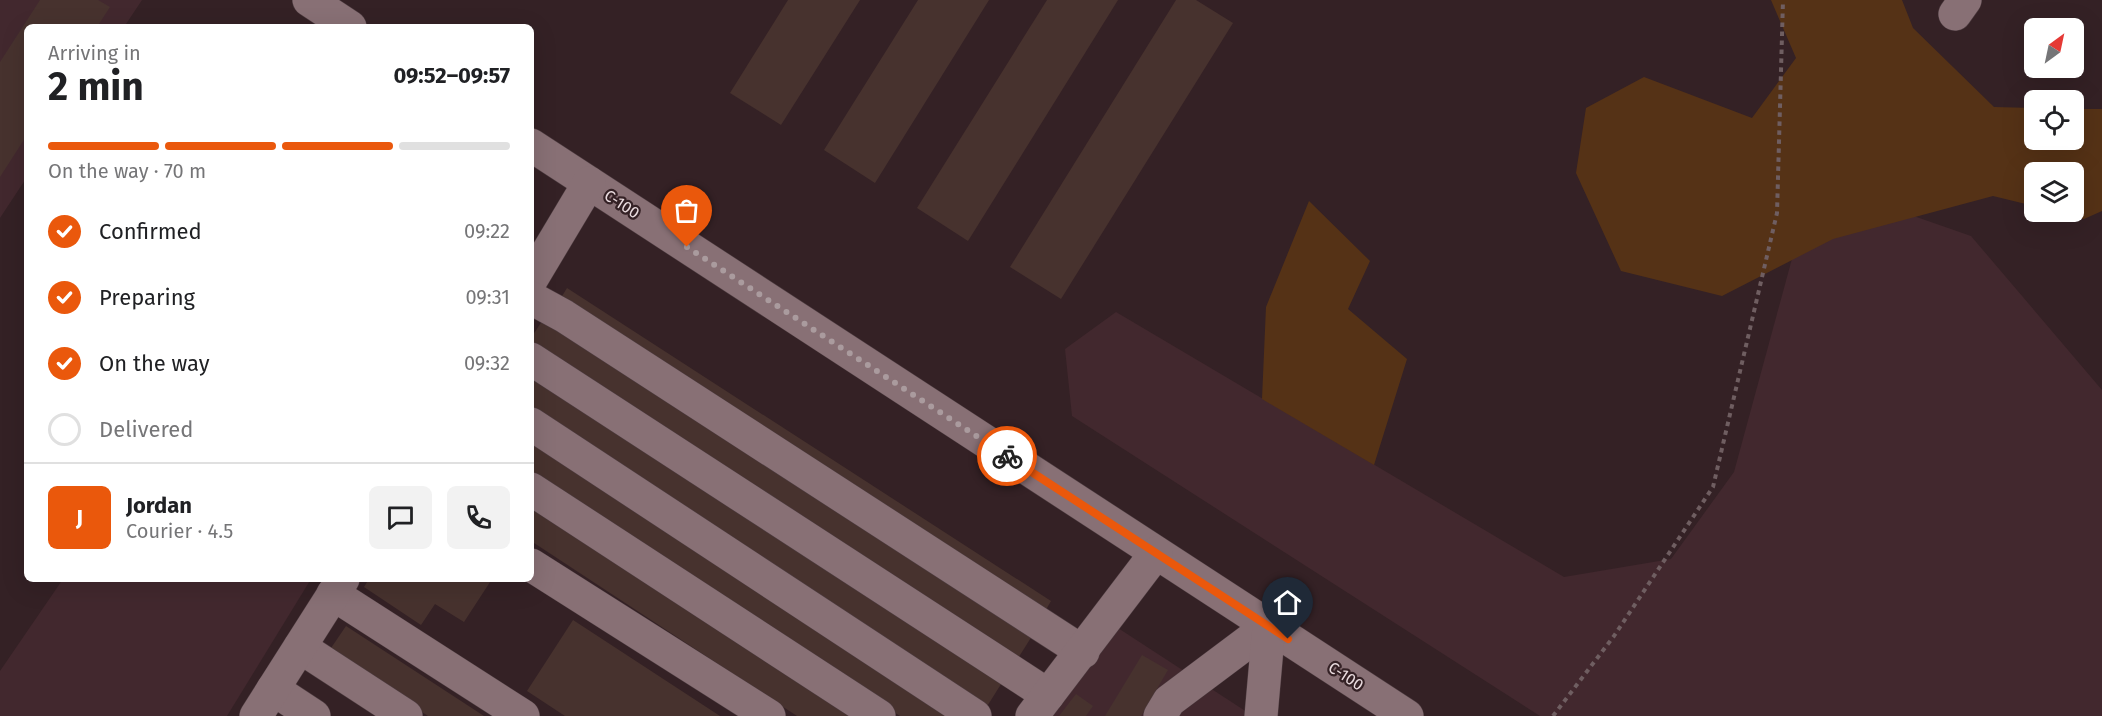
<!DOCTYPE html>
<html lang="en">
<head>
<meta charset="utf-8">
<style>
	body { margin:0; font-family:"Fira Sans",sans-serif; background:#f2f2f2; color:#202124; height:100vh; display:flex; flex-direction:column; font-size:22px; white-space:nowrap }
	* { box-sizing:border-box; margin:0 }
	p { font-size:20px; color:#757577 }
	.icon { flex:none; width:33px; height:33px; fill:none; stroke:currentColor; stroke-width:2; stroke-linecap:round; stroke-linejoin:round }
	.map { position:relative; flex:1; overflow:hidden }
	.drawer { position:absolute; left:24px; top:24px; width:510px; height:558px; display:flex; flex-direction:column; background:#fff; border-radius:9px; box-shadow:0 6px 24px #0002 }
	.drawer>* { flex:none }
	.needle { width:39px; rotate:33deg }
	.tools { position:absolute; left:2024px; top:18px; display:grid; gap:12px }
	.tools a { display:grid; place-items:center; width:60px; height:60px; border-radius:9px; background:#fff; box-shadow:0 6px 24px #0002; font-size:30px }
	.pin { position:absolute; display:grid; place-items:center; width:51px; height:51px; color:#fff; margin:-62px -26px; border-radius:50% 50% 50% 0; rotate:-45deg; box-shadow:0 0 6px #0007 }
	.pin .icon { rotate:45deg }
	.courier { position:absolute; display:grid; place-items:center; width:60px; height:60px; margin:-30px; border:4px solid #ea580c; border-radius:50%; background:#fff; color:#222; box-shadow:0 2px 8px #0007 }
	.overview em { font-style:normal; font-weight:700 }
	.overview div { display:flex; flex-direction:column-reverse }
	.overview { display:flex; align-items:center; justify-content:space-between; height:102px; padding:0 24px }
	h1 { font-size:39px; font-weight:700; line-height:45px }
	.bar { display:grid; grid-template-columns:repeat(4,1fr); gap:9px 6px; align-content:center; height:72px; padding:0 24px }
	.bar i { height:8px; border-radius:4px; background:#e0e0e0 }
	.bar .active { background:#ea580c }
	.bar p { grid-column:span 4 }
	.line { display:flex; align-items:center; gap:15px; padding:0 24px; border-top:2px solid #e0e0e0 }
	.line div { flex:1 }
	.round { display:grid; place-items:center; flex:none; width:63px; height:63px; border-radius:9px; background:#f2f2f2 }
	ol { padding:0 24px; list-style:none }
	li { display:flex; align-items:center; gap:18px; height:66px }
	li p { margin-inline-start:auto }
	li .icon { padding:6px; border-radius:50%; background:#ea580c; color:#fff; stroke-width:4 }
	li:last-child { color:#757577 }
	li i { width:33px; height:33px; border:3px solid #e0e0e0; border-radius:50% }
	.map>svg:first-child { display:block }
	.built { fill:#42282e }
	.green { fill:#553216 }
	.building { fill:#47322e }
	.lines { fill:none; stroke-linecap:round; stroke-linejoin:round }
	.minor-casing { stroke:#4d3c40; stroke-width:34 }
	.path { stroke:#6f5e61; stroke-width:4; stroke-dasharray:4.5 4.5; stroke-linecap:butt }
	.minor { stroke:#887075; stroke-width:33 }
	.done { stroke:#aa9b9e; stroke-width:6; stroke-dasharray:0 10.8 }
	.route { stroke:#ea580c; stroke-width:8 }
	.labels { text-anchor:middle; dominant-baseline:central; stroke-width:4.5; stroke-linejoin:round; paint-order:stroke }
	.street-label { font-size:16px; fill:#eadcdf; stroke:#342125 }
</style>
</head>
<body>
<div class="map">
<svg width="2102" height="716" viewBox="0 0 2102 716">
	<rect width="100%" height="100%" fill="#342125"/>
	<g class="built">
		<path d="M0 0H142L124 27H27V177L0 218Z"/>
		<path d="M1799 176 1971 236 2102 390V716H1540L1072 416 1065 349 1116 312 1564 577 1671 559 1734 472 1796 244Z"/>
		<path d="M63 579H311L227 716H0V671Z"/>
		<path d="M1098 615 1253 716H1038Z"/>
	</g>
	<g class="green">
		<path d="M1771 0H1902L1913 28 1994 107 2034 108V140H2073V109H2102V211L2084 219 2054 212H2073V172H2034V206L1993 196 1833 239 1722 296 1621 271 1576 173 1586 108 1644 77 1752 118 1796 58Z"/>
		<path d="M1309 201 1370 261 1348 309 1407 359 1374 465 1262 399 1266 307Z"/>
	</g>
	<g class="building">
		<path d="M40 0H98L110 7 97 27H27V135L0 177V62Z"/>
		<path d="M788 0H860L781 125 730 93Z"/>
		<path d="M918 0H989L875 183 824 150Z"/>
		<path d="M1047 0H1118L968 241 917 208Z"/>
		<path d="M1176 0H1196L1233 23 1061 299 1010 267Z"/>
		<path d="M567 288 1051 601 1043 615 559 301Z"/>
		<path d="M544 318 1032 636 1015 663 531 345V338Z"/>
		<path d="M531 373 1003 681 986 708 531 409Z"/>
		<path d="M531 437 958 716H900L531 474Z"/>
		<path d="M531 505 854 716H797L531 541Z"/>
		<path d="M369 579H492L464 622 435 604 421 625 364 587Z"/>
		<path d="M573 620 720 716H565L527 691Z"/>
		<path d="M346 626 484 716H428L329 651Z"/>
		<path d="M1142 655 1168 670 1141 716H1105Z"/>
		<path d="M1076 694 1093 706 1086 716H1059Z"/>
	</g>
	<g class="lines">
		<g class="minor-casing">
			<g id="minor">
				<path d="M309 0 350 27"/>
				<path d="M1955 14 1965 0"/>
				<path d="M531 145 1407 716"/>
				<path d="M531 280 589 183"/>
				<path d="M531 298 564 316 1083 652"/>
				<path d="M531 359 1048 695"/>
				<path d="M531 424 975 716"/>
				<path d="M531 489 879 716"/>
				<path d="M531 565 769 716"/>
				<path d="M333 594 523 716"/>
				<path d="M300 647 406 716"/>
				<path d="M273 689 314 716"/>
				<path d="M256 716 343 579"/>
				<path d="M1032 716 1156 553"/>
				<path d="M1160 716 1169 701 1269 626"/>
				<path d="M1261 716 1269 626"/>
			</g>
		</g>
		<path class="path" d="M1553 716 1614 636 1713 487 1777 213 1783 0"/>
		<use href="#minor" class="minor"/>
	</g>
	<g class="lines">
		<path class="done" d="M687 247 1007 456"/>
		<path class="route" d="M1007 456 1288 639"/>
	</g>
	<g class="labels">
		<g class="street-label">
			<text transform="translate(622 204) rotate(33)">С-100</text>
			<text transform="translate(1346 676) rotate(33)">С-100</text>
		</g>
	</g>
</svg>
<div class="tools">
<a><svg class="needle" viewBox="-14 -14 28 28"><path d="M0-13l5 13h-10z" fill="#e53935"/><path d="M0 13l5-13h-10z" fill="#757577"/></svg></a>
<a><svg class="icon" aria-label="locate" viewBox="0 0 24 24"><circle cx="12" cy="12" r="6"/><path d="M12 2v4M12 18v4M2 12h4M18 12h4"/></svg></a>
<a><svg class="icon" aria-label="layers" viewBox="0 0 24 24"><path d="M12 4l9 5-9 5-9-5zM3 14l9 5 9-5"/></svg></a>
</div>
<div class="pin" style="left:687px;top:247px;background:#ea580c"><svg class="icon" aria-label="bag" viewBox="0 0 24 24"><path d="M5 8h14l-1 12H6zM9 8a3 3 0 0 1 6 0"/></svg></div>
<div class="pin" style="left:1288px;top:639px;background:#1f2937"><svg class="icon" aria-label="home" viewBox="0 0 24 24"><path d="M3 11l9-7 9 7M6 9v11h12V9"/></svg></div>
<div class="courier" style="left:1007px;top:456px"><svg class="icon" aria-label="bike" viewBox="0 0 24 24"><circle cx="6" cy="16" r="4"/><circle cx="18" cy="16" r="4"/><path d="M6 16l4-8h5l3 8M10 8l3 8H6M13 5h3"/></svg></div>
<section class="drawer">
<div class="overview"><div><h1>2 min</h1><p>Arriving in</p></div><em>09:52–09:57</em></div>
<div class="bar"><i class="active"></i><i class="active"></i><i class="active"></i><i></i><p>On the way · 70 m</p></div>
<ol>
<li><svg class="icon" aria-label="check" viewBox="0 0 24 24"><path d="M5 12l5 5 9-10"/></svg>Confirmed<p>09:22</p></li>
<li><svg class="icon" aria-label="check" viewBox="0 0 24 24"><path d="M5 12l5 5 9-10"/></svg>Preparing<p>09:31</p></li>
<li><svg class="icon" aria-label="check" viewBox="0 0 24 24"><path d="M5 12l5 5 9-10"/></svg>On the way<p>09:32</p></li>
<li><i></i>Delivered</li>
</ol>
<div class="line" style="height:108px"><b class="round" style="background:#ea580c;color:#fff">J</b><div><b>Jordan</b><p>Courier · 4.5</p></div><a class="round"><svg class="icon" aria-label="chat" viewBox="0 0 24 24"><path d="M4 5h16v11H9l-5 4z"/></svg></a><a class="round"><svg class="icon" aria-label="phone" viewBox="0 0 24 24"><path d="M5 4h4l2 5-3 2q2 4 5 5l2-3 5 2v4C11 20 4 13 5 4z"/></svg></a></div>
</section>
</div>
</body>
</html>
